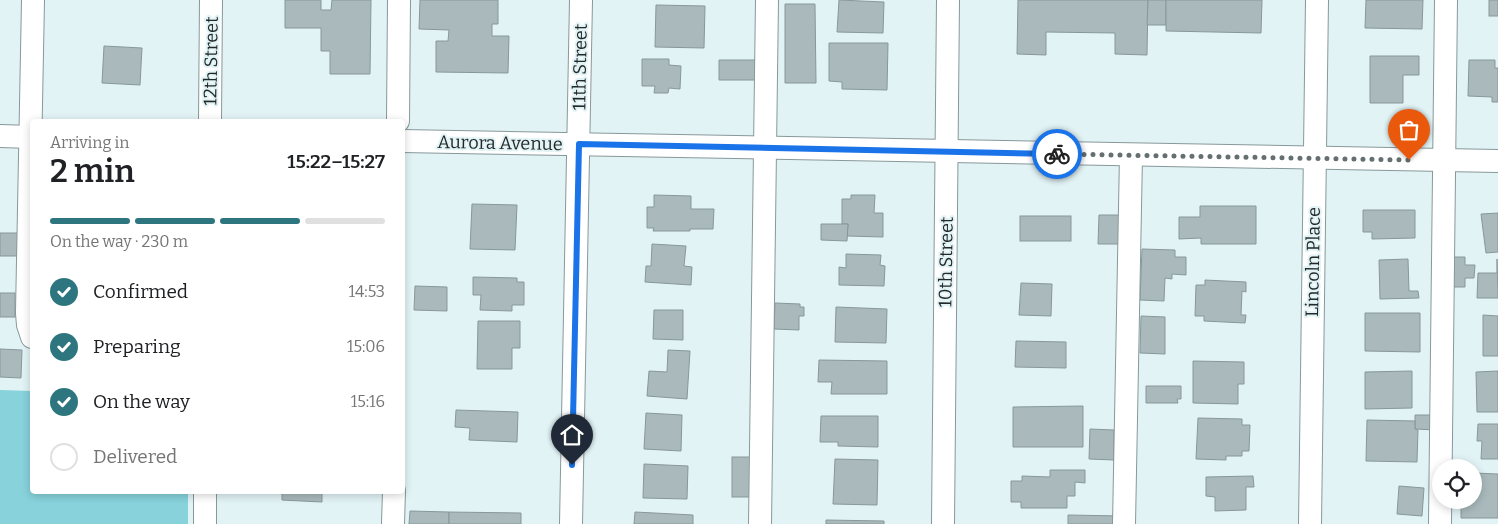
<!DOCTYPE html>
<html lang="en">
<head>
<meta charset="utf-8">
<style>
	body { margin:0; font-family:Bitter,serif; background:#f2f2f2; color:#202124; height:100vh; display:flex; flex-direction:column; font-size:19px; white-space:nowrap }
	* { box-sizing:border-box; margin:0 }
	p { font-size:16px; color:#757577 }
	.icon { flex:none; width:28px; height:28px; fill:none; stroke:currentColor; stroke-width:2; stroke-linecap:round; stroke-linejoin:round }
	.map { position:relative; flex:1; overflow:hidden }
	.sheet { position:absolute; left:30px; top:119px; width:375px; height:375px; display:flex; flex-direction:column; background:#fff; border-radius:5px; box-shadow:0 2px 8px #0003 }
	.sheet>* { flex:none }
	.controls { position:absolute; left:1432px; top:459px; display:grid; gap:10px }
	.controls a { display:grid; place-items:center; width:50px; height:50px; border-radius:50%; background:#fff; box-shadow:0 2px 8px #0003; font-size:25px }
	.pin { position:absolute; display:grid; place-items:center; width:42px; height:42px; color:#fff; margin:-51px -21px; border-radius:50% 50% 50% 0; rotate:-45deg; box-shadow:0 0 5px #0007 }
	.pin .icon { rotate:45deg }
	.courier { position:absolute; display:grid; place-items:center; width:50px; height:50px; margin:-25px; border:4px solid #1a73e8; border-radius:50%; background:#fff; color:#222; box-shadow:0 1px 6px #0007 }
	.head em { font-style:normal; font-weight:600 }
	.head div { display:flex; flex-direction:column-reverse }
	.head { display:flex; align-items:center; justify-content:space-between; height:85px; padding:0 20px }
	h1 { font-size:32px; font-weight:600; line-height:38px }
	.bar { display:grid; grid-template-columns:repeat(4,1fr); gap:8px 5px; align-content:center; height:60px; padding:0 20px }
	.bar i { height:6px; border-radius:4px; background:#e0e0e0 }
	.bar .active { background:#2e767f }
	.bar p { grid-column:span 4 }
	ol { padding:0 20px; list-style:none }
	li { display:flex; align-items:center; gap:15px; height:55px }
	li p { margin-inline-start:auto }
	li .icon { padding:5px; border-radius:50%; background:#2e767f; color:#fff; stroke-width:4 }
	li:last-child { color:#757577 }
	li i { width:28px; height:28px; border:2px solid #e0e0e0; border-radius:50% }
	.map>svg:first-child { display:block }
	.green { fill:#87d2db }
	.building { fill:#aababc; stroke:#88989a }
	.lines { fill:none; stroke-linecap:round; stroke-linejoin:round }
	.minor-casing { stroke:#88989a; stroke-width:24 }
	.minor { stroke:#fff; stroke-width:22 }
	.done { stroke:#656f70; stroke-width:5; stroke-dasharray:0 9 }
	.route { stroke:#1a73e8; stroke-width:6 }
	.labels { text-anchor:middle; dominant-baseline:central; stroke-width:4; stroke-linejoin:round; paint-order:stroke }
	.street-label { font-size:18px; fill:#222829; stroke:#e2f3f5 }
</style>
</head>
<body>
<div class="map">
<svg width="1498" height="524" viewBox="0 0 1498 524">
	<rect width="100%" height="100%" fill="#e2f3f5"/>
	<path class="green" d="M0 390 32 391V491H188V524H0Z"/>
	<g class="building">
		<path d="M285 0H321V10H331L332 0H371L370 74H330V51H321V28H285Z"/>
		<path d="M420 0H498V24H492V36H509L508 73 436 72V41H448L449 30 419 29Z"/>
		<path d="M839 0 884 2 883 33 837 32Z"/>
		<path d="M1018 0H1148L1147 55 1115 54V33L1046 32V55L1017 54Z"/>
		<path d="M1148 0H1166V25H1147Z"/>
		<path d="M1166 0H1262L1261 33 1166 31Z"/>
		<path d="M1366 0H1423L1422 29 1365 28Z"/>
		<rect x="1489" y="0" width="9" height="16"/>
		<path d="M785 4H815L816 83H785Z"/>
		<path d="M656 5 705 6 704 48 655 47Z"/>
		<path d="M829 43H888L887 90 842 89V82L829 81Z"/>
		<path d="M104 46 142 48 140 85 102 83Z"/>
		<path d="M1370 56H1419V75H1403V103H1370Z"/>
		<path d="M642 59H669V65L681 66 680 89 669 88 668 93H654L655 86H642Z"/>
		<path d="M719 60H756L757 80H719Z"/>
		<path d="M1469 60H1495V68H1498V102H1492V97L1468 96Z"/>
		<path d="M654 195 691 196V209H714L713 229H690V231H653L654 228H647V207H654Z"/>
		<path d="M851 195H875L874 213H883V237L847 236 848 224H842V199H851Z"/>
		<path d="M472 204 517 205 515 250 470 249Z"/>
		<path d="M1200 206H1256V244H1201V238L1179 239V217H1200Z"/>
		<path d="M1363 210H1415V238L1372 239V232H1363Z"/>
		<path d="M1498 213V252L1486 253 1481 214Z"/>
		<path d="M1099 215H1124V244H1098Z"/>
		<rect x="1020" y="216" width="51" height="25"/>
		<path d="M821 224H848L847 241 821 240Z"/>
		<rect x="0" y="233" width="20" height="23"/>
		<path d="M652 244 686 246 684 266 692 267 691 285 645 282 646 266H651Z"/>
		<path d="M1142 249 1175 250V257H1186V275L1172 274V279L1165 278 1164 301 1140 300Z"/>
		<path d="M846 254 881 255 880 265 885 266 884 286 839 285V267L846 268Z"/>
		<path d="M1454 257H1465V265H1475L1474 278H1465V287H1453Z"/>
		<path d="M1408 259 1409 291H1418L1419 298 1380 299 1379 260Z"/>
		<path d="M1497 259 1498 298H1477L1478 273H1497Z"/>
		<path d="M473 277 517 278V282H524V305H512V311L480 310 481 295H473Z"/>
		<path d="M1205 280 1246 282V292L1242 291 1241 315H1246L1245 323 1204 321V316H1195L1196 285H1205Z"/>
		<path d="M1021 283 1052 284 1051 316 1019 315Z"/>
		<path d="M415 286 447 287V311L414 310Z"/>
		<rect x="0" y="293" width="15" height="24"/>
		<path d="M775 303 800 304V307H804V316H799V330L774 329Z"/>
		<path d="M836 307 887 309 886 343 835 342Z"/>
		<path d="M654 310H683V340L653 339Z"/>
		<path d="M1365 313H1420V352L1365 351Z"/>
		<path d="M1483 315 1498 316V356H1483Z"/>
		<path d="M1141 316 1165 317V354L1140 353Z"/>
		<path d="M478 321H520V348H512V369H477Z"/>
		<path d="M1016 341 1066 342V368L1015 367Z"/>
		<path d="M0 349 22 350 21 378 0 377Z"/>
		<path d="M668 350 690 351 687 399 647 396 649 371 667 372Z"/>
		<path d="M819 360 887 361V394H831L832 382H818Z"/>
		<path d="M1193 361 1244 362V384H1238V404L1193 403Z"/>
		<path d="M1412 371V408L1365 409V372Z"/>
		<path d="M1498 371V412H1477L1476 372Z"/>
		<path d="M1146 386H1181V399H1177L1178 403H1146Z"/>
		<path d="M1083 406V447H1013V407Z"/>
		<path d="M456 410 518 412 517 442 469 440 470 428 455 427Z"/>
		<path d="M646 413 682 415 681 451 644 449Z"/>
		<path d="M1415 415H1436L1435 430 1415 429Z"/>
		<path d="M821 416H878V447L838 446V442H820Z"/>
		<path d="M1198 418 1242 419V425H1250L1249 451H1242V456H1226V460L1196 459Z"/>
		<path d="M1367 420 1415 421V429L1418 430 1417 462 1366 461Z"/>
		<path d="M1478 424H1498V459H1481L1482 441H1477Z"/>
		<path d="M1090 429 1114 430V460L1089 459Z"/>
		<rect x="732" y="457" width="22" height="40"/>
		<path d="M835 459 878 460 877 505 833 504Z"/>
		<path d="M644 464 688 466 687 499 643 498Z"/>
		<path d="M1050 470H1085V483L1075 482V496H1067V508H1021V502H1011V481H1022V476L1050 477Z"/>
		<path d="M1474 473 1498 474V518H1461V500H1474Z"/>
		<path d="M1253 476 1254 487H1246V510L1215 511V497L1206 496V477Z"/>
		<path d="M1399 486 1424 488 1422 516 1397 514Z"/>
		<path d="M282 491H322V502L282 500Z"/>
		<path d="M410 511 449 512V524H409Z"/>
		<path d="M449 512 521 513V524H449Z"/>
		<path d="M635 512 693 515V524H634Z"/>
		<path d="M1068 515 1122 516 1121 524H1068Z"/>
		<path d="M826 520 884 521V524H826Z"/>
	</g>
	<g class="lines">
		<g class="minor-casing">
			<g id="minor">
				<path d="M210 121 211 0"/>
				<path d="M398 121 399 0"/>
				<path d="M0 136 32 137"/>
				<path d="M402 141 1498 161"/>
				<path d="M32 337 28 325 27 313 33 0"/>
				<path d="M205 524V491"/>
				<path d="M393 524 394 491"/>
				<path d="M571 524 581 0"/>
				<path d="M760 524 767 0"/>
				<path d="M943 524 948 0"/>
				<path d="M1124 524 1131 155"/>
				<path d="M1310 524 1317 0"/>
				<path d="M1440 524 1446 0"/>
			</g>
		</g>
		<use href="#minor" class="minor"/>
	</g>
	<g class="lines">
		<path class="done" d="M1057 154 1409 160"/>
		<path class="route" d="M572 465 579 144 1057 154"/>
	</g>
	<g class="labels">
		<g class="street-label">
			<text transform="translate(211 61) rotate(-89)">12th Street</text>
			<text transform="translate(580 67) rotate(-89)">11th Street</text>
			<text transform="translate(500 143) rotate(1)">Aurora Avenue</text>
			<text transform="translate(946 262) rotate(-89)">10th Street</text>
			<text transform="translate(1313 262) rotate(-89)">Lincoln Place</text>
		</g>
	</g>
</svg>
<div class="controls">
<a><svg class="icon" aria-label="locate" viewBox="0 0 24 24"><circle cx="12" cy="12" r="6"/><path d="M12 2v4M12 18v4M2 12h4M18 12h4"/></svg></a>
</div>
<div class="pin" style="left:1409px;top:160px;background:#ea580c"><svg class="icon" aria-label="bag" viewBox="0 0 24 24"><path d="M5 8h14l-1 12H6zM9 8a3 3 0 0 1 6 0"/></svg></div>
<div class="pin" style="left:572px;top:465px;background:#1f2937"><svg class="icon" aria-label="home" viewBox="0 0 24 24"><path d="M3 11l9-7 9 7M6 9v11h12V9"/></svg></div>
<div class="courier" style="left:1057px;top:154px"><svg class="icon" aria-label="bike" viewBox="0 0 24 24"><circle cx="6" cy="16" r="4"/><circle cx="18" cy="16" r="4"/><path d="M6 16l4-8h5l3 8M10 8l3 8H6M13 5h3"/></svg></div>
<section class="sheet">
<div class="head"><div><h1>2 min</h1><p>Arriving in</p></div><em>15:22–15:27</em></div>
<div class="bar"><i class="active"></i><i class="active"></i><i class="active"></i><i></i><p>On the way · 230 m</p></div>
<ol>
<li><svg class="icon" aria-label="check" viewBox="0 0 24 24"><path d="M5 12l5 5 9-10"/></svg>Confirmed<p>14:53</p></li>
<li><svg class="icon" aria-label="check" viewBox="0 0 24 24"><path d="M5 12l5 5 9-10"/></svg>Preparing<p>15:06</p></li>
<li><svg class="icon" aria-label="check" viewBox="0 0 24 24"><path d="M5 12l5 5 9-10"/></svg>On the way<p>15:16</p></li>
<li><i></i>Delivered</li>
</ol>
</section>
</div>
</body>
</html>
